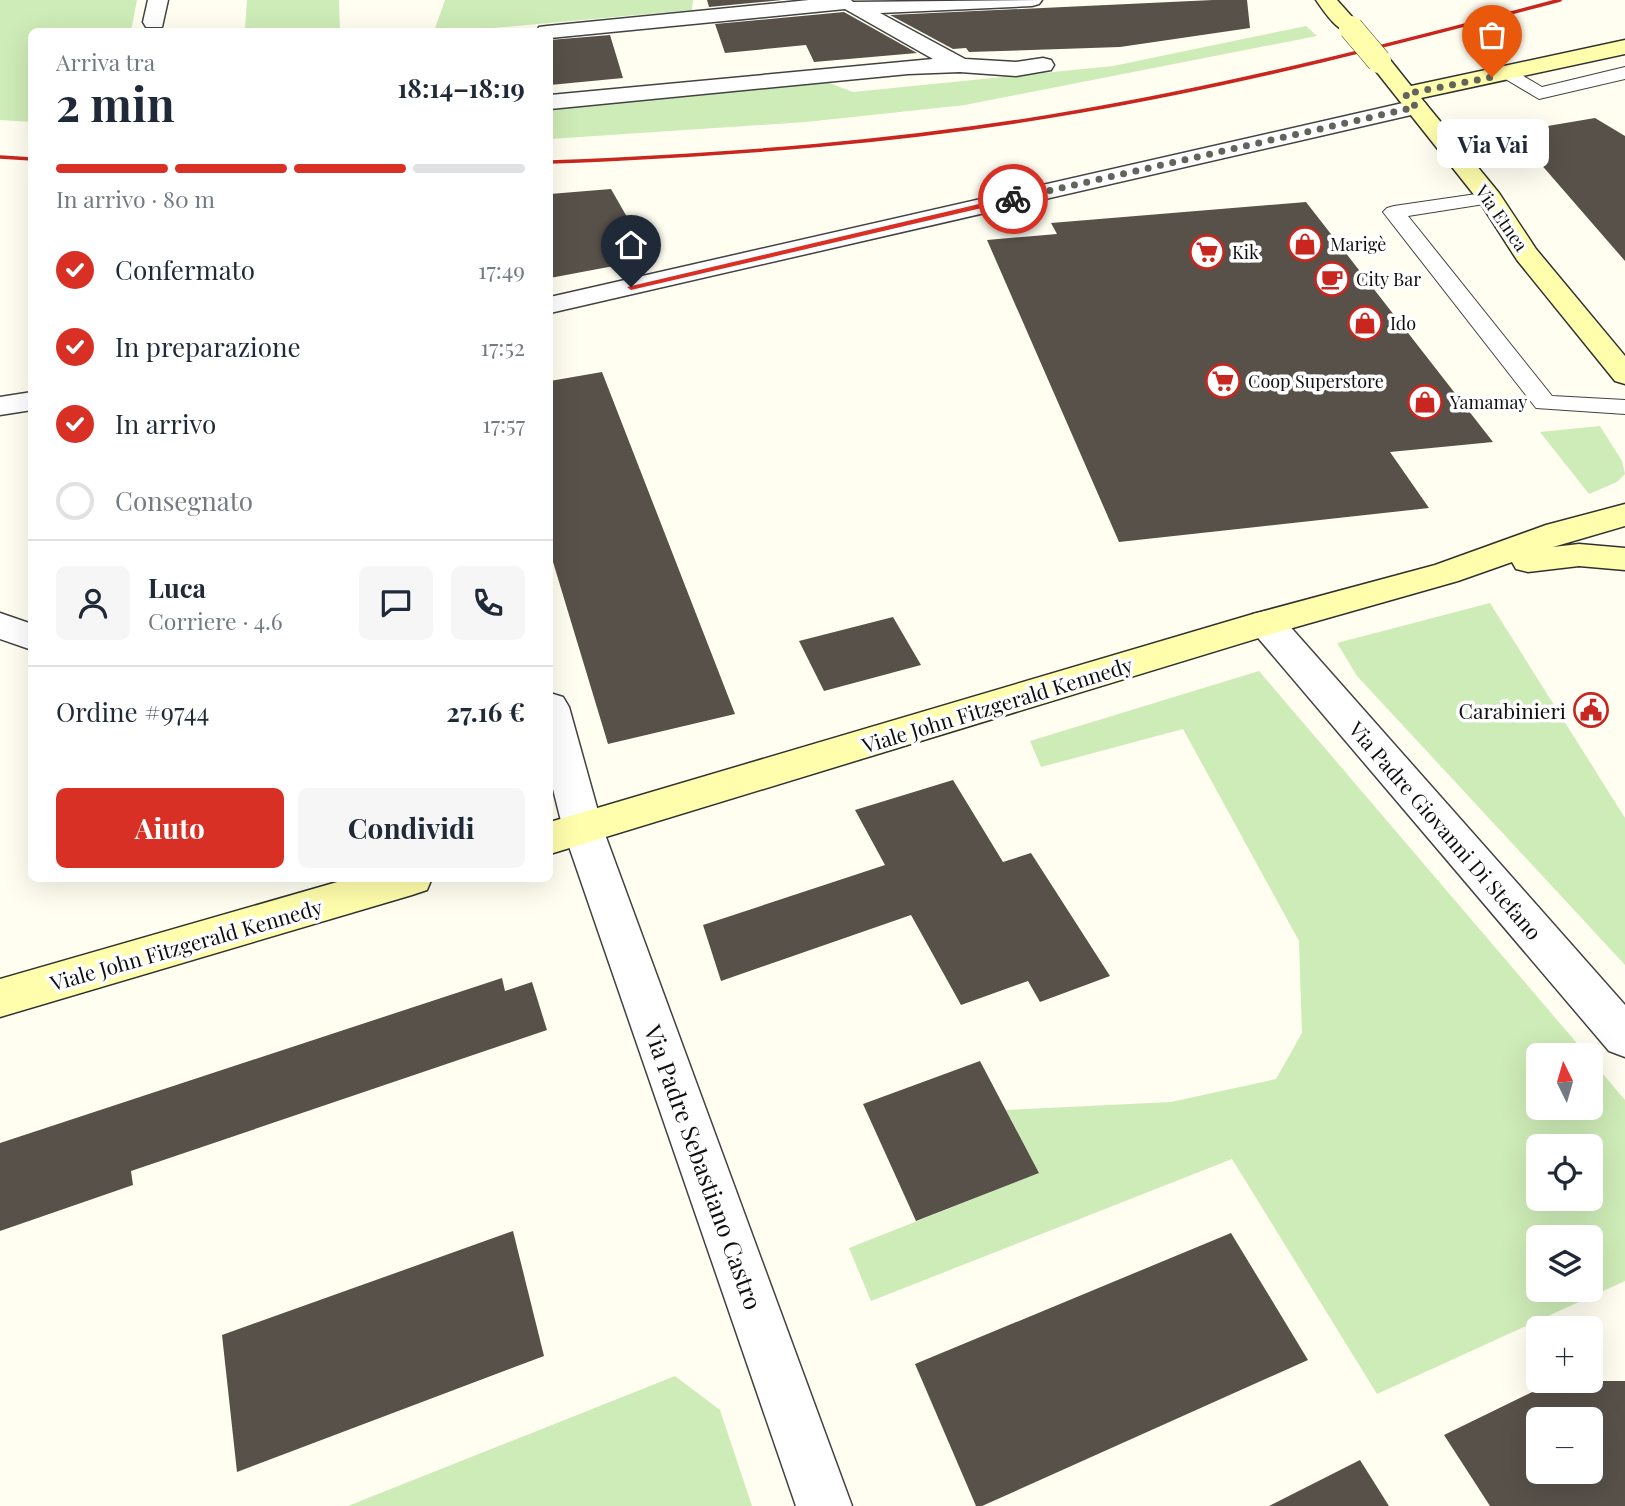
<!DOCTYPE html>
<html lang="it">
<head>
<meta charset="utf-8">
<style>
	body { margin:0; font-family:"Playfair Display",serif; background:#f6f6f7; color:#1f2937; height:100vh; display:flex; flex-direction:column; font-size:26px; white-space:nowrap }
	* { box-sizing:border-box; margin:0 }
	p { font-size:23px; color:#747a83 }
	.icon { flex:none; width:38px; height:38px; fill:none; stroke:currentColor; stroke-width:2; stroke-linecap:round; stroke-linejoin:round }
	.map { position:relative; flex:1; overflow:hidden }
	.drawer { position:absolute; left:28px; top:28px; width:525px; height:854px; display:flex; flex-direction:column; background:#fff; border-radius:10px; box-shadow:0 7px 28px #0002 }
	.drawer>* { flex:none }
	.needle { width:46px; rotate:355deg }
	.tools { position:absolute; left:1526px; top:1043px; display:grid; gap:14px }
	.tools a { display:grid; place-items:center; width:77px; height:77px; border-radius:10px; background:#fff; box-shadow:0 7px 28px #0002; font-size:35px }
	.pin { position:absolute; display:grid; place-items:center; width:60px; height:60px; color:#fff; margin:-72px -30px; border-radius:50% 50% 50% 0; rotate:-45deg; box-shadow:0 0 7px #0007 }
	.pin .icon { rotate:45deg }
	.courier { position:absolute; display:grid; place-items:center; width:70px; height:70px; margin:-35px; border:5px solid #d93025; border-radius:50%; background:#fff; color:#222; box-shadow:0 2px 9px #0007 }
	.bubble { position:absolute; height:49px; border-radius:10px; background:#fff; box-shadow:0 7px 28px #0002; font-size:23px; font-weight:700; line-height:49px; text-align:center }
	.overview em { font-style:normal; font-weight:700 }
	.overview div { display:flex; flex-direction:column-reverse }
	.overview { display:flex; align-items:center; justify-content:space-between; height:119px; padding:0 28px }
	h1 { font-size:46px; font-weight:700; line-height:52px }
	.bar { display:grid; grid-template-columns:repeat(4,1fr); gap:10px 7px; align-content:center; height:84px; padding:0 28px }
	.bar i { height:9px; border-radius:5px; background:#e0e1e3 }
	.bar .selected { background:#d93025 }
	.bar p { grid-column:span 4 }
	.line { display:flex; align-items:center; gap:18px; padding:0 28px; border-top:2px solid #e0e1e3 }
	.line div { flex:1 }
	.round { display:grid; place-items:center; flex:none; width:74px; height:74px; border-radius:10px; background:#f6f6f7 }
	ol { padding:0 28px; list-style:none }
	li { display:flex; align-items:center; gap:21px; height:77px }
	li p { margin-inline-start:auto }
	li .icon { padding:7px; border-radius:50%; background:#d93025; color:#fff; stroke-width:4 }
	li:last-child { color:#747a83 }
	li i { width:38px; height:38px; border:4px solid #e0e1e3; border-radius:50% }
	.cta { display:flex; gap:14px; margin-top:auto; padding:14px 28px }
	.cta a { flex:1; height:80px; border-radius:10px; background:#d93025; color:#fff; font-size:28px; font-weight:700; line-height:80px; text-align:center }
	.cta a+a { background:#f6f6f7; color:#1f2937 }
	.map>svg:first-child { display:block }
	.green { fill:#ceecb7; fill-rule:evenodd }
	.building { fill:#58514a; fill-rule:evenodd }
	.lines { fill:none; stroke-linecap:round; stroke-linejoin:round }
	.service-casing { stroke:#424242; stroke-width:2 }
	.minor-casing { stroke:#424242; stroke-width:3 }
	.secondary-casing { stroke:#313131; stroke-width:3 }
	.service { fill:#fff; fill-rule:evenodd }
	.minor { fill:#fff; fill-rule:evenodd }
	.secondary { fill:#fffeac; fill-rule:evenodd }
	.rail { stroke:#c8261e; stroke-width:3.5 }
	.secondary-bridge-casing { stroke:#313131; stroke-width:25; stroke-linecap:butt }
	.secondary-bridge { stroke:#fffeac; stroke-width:24 }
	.route { fill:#d93025 }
	.done { stroke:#63635e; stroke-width:7; stroke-dasharray:0 12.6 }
	.labels { text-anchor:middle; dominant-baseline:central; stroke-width:7; stroke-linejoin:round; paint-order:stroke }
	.far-street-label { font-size:18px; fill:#0f0f0f; stroke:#fff }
	.far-poi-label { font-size:18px; fill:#0f0f0f; stroke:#fff; text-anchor:start }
	.street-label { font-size:21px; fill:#0f0f0f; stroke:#fff }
	.poi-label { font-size:21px; fill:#0f0f0f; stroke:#fff; text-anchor:end }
	.near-street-label { font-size:24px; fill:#0f0f0f; stroke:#fff }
</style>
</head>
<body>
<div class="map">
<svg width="1625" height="1506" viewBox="0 0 1625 1506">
	<rect width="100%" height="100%" fill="#fffef1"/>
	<g class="green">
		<path d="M0 0H137L131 31 32 32 31 122 0 120Z"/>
		<path d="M247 0H339L340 31H193L245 28Z"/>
		<path d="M445 0H693L692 10 461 31H434Z"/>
		<path d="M1306 26 1317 36 965 105 806 122 550 139V110L827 82 853 92 1113 66Z"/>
		<path d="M1600 426 1622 461 1625 474 1617 482 1589 494 1540 432Z"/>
		<path d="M1490 603 1625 818V965L1357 676 1337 643Z"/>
		<path d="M1259 671 1587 1055H1538V1108H1591V1060L1625 1100V1281L1377 1394 1232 1159 871 1301 849 1248 1039 1173 1006 1110 1171 1102 1276 1079 1302 1033 1299 941 1183 729 1041 767 1030 741ZM1538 1146H1591V1199H1538ZM1538 1237H1591V1290H1538Z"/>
		<path d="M675 1376 720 1410 752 1506H348Z"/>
	</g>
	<g class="building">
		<path d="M707 0H782L709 7Z"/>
		<path d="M1213 0H1247L1250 28 1120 47 969 52 966 48 953 49 890 15Z"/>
		<path d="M844 12 917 53 814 62 806 45 725 53 715 24Z"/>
		<path d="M610 35 623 78 550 85V40Z"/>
		<path d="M1595 118 1625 136V261L1513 132Z"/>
		<path d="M611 189 651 259 550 278V194Z"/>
		<path d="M1306 202 1493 442 1390 452 1429 508 1119 542 987 240 1057 234 1051 223Z"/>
		<path d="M602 372 735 714 608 744 550 552V381Z"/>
		<path d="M893 617 921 665 824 691 799 641Z"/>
		<path d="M953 780 1003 862 1031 853 1110 976 1040 1002 1028 981 961 1005 911 915 721 981 703 925 885 865 855 810Z"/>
		<path d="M502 978 505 991 532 982 547 1030 131 1171 133 1185 0 1231V1143Z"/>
		<path d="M980 1061 1039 1173 916 1221 863 1104Z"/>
		<path d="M513 1231 544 1356 237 1472 222 1335Z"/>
		<path d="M1231 1233 1308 1360 982 1506H976L915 1364Z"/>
		<path d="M1555 1381H1625V1506H1490L1444 1435ZM1538 1419H1591V1472H1538Z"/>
		<path d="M1360 1460 1389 1506H1269Z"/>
	</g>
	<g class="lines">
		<g class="service-casing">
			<g id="service">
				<path d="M1625 67V79L1539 99 1497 74 1499 70H1513L1542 87Z"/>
				<path d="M1490 192 1497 194 1500 198 1497 202 1408 216 1552 396 1625 400V414L1536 408 1383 212 1387 208 1394 206Z"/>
			</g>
		</g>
		<g class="minor-casing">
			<g id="minor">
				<path d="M148 0H168L162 27H146L143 22Z"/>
				<path d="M809 0H851L853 2 1042 0 1039 4 1032 6 880 13 965 59 1016 62 1043 58 1051 60 1054 65 1051 70 1016 76 960 72 908 74 550 109V95L933 59 845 9 550 38V32H537L539 27 547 26Z"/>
				<path d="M1416 100 1424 102 1428 107 1424 112 550 313V297Z"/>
				<path d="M32 392V410L0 415V397Z"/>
				<path d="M1266 611 1279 614 1625 1005V1057L1609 1051 1253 632 1248 623 1253 614Z"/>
				<path d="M0 613 32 624V650L0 639Z"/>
				<path d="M550 693 563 697 569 707 603 829 852 1506H796L563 829 550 777Z"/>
			</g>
		</g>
		<g class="secondary-casing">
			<g id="secondary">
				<path d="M1316 0H1337L1362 28 1359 33C1340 37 1326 14 1316 0Z"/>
				<path d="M1625 40V54L1421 98 1499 193 1536 249 1625 356V384L1615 381 1517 260 1479 201 1368 61 1371 56H1387L1411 86Z"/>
				<path d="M1625 504V526L1553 547 1579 544 1625 548V570L1579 566 1528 572 1516 569 1512 562 1458 581 1275 633 550 854V822L1253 614 1435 565 1546 525Z"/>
				<path d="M351 878H432L427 890 412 895 0 1017V979Z"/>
			</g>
		</g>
		<use href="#service" class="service"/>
		<use href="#minor" class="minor"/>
		<use href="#secondary" class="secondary"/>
		<g class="rail">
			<path d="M0 157 32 159"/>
			<path d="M550 162C728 155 906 142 1081 111 1243 83 1402 42 1560 0"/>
		</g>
		<g class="secondary-bridge-casing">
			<path id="secondary-bridge" d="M1351 28 1379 61"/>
		</g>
		<use href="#secondary-bridge" class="secondary-bridge"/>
	</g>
	<path class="route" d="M1013 196 1016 200 631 290 627 287Z"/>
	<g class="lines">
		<path class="done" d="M1013 199 1416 107 1405 94 1492 77"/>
	</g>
	<defs>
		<g id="shop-ring" transform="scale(1.75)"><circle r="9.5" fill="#fff" stroke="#c8261e" stroke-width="1.5"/><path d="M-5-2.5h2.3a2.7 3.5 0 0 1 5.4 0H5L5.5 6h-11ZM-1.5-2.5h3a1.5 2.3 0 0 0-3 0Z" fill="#c8261e"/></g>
		<g id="supermarket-ring" transform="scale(1.75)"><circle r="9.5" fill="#fff" stroke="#c8261e" stroke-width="1.5"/><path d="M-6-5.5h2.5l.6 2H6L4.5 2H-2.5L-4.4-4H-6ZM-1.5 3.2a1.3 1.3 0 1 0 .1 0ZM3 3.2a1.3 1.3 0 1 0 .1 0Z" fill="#c8261e"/></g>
		<g id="cafe-ring" transform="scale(1.75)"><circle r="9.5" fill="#fff" stroke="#c8261e" stroke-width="1.5"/><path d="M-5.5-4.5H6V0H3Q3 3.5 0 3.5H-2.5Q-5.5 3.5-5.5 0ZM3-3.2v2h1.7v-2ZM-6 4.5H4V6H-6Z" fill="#c8261e"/></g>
		<g id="civic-ring" transform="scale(1.75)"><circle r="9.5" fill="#fff" stroke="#c8261e" stroke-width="1.5"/><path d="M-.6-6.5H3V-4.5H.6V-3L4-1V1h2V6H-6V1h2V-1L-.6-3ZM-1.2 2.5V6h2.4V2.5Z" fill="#c8261e"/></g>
	</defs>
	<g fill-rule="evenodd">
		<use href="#shop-ring" x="1305" y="244"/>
		<use href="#supermarket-ring" x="1207" y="252"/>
		<use href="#cafe-ring" x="1332" y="279"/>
		<use href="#shop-ring" x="1365" y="323"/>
		<use href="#supermarket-ring" x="1223" y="381"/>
		<use href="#shop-ring" x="1425" y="402"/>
		<use href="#civic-ring" x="1591" y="710"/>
	</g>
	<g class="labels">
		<g class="far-street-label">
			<text transform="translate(1502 218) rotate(55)">Via Etnea</text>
		</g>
		<g class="far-poi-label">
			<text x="1330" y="244">Marigè</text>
			<text x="1232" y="252">Kik</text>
			<text x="1356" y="279">City Bar</text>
			<text x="1390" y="323">Ido</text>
			<text x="1248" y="381">Coop Superstore</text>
			<text x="1450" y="402">Yamamay</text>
		</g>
		<g class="street-label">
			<text transform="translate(997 704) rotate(-17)">Viale John Fitzgerald Kennedy</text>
			<text transform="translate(1446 830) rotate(49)">Via Padre Giovanni Di Stefano</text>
			<text transform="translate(186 944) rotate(-16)">Viale John Fitzgerald Kennedy</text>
		</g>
		<g class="poi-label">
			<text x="1566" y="710">Carabinieri</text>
		</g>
		<g class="near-street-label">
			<text transform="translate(704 1167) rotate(70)">Via Padre Sebastiano Castro</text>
		</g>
	</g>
</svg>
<div class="tools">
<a><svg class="needle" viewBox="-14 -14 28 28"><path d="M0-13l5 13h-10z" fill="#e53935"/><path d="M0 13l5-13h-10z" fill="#747a83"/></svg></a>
<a><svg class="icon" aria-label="locate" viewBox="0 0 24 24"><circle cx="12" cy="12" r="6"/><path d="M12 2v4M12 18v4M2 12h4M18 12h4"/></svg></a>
<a><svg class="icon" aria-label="layers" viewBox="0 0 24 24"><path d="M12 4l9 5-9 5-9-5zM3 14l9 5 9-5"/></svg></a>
<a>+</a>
<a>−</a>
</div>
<div class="pin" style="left:1492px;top:77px;background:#ea580c"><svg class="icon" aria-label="bag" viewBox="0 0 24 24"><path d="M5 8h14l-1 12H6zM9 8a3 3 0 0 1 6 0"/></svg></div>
<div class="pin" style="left:631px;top:287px;background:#1f2937"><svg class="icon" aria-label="home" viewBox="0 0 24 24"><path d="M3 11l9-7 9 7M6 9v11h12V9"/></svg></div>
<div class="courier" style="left:1013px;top:199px"><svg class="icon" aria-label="bike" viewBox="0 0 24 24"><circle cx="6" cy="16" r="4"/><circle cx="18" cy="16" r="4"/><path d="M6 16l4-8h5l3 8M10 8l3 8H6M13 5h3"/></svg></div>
<div class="bubble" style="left:1437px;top:119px;width:112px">Via Vai</div>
<section class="drawer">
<div class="overview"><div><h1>2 min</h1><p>Arriva tra</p></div><em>18:14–18:19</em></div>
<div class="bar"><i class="selected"></i><i class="selected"></i><i class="selected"></i><i></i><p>In arrivo · 80 m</p></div>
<ol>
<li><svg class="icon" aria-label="check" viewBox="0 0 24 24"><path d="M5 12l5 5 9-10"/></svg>Confermato<p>17:49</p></li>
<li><svg class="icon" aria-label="check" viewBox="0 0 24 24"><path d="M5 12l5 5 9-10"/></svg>In preparazione<p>17:52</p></li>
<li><svg class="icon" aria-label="check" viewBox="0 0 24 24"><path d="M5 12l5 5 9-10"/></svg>In arrivo<p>17:57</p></li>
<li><i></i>Consegnato</li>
</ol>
<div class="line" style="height:126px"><a class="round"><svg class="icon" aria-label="person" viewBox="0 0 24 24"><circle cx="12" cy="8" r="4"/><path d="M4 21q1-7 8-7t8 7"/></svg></a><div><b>Luca</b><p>Corriere · 4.6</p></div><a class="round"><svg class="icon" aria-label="chat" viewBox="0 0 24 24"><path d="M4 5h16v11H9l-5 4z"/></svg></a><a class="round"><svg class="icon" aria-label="phone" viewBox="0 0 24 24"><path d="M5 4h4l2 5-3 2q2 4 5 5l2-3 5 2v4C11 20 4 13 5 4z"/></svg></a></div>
<div class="line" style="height:91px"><div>Ordine #9744</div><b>27.16 €</b></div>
<div class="cta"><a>Aiuto</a><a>Condividi</a></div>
</section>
</div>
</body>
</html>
